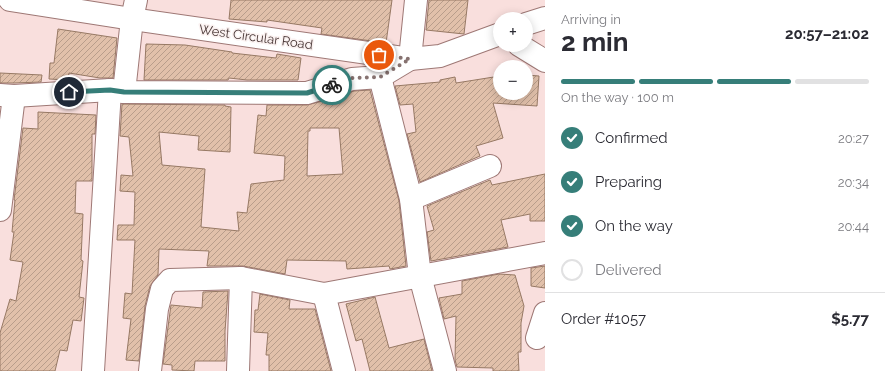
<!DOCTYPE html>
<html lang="en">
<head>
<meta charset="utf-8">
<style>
	body { margin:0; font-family:Raleway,sans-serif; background:#f7f7f7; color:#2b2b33; height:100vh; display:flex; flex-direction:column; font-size:15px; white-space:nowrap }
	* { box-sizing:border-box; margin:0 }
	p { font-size:13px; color:#7c7c81 }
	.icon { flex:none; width:22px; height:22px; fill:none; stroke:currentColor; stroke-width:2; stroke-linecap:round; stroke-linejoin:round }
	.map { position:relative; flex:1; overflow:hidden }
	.sheet { display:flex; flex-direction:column; background:#fff; width:340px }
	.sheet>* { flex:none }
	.controls { position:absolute; left:493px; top:12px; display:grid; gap:8px }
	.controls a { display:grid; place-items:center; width:40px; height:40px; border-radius:50%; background:#fff; box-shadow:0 2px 10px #0003; font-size:20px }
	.pin { position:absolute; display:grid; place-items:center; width:34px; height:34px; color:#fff; margin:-17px; border:2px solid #fff; border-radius:50%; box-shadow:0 1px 4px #0007 }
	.courier { position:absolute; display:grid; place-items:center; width:40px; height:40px; margin:-20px; border:3px solid #367e79; border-radius:50%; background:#fff; color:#222; box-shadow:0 1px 5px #0007 }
	.overview em { font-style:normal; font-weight:700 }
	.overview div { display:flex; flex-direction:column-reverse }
	.overview { display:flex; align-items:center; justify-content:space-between; height:68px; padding:0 16px }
	h1 { font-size:26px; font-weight:700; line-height:30px }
	.bar { display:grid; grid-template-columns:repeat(4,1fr); gap:6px 4px; align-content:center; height:48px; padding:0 16px }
	.bar i { height:5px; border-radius:3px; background:#e1e1e2 }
	.bar .active { background:#367e79 }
	.bar p { grid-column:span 4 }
	.line { display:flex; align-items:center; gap:10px; padding:0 16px; border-top:1px solid #e1e1e2 }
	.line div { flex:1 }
	ol { padding:0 16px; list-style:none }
	li { display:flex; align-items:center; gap:12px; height:44px }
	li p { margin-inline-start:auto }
	li .icon { padding:4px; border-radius:50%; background:#367e79; color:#fff; stroke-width:4 }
	li:last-child { color:#7c7c81 }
	li i { width:22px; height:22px; border:2px solid #e1e1e2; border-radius:50% }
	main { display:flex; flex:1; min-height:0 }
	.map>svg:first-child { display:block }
	.building { fill:url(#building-hatch); stroke:#977964; fill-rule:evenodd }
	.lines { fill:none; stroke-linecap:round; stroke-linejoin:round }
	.minor-casing { stroke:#9e7875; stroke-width:24 }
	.minor { stroke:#fff; stroke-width:22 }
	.done { stroke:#867270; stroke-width:4; stroke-dasharray:0 7.2 }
	.route { stroke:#367e79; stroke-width:5 }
	.labels { text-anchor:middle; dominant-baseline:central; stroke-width:3; stroke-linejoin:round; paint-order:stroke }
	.street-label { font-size:13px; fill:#483736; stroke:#faf1f0 }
</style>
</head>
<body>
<main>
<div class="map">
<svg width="545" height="371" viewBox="0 0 545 371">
	<defs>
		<pattern id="building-hatch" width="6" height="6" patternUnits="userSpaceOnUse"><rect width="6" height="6" fill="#e1c0aa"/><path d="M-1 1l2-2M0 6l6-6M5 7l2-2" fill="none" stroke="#b89d8b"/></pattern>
	</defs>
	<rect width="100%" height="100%" fill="#f9dfdd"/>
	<g class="building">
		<path d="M231 0H392L386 43 321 34 322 28 267 20V22L229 19Z"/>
		<path d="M429 0H468L464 34 426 30Z"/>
		<path d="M58 29 117 38 113 78H100L69 73 68 80 49 79 50 63H54Z"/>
		<path d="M146 44 185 45 232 52V53L276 58 277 54 301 58 298 80H247L229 78 228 80H144Z"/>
		<path d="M0 73 42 75 41 82 14 83H0Z"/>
		<path d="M526 75 539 76 537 106 493 103 503 138 476 146 480 156 420 182 407 134 416 132 413 104 400 105 395 86 440 82V80L455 77 456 83 500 76V93H526Z"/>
		<path d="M370 90 399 201 406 266 390 269 389 266 347 269 346 261 287 260 285 274 243 266H207L209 251 159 249 158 275 150 286 145 306 139 361 126 360 131 319 123 318 125 293 132 294 135 240H117L118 225H134L135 192 120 191 121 175 133 176 129 137 120 136 122 104 225 105V106L231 107 230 152 198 150 199 136 159 132 162 165 205 169 201 227 239 231 237 212 247 213 251 184 284 180 285 156 254 153 258 115 266 116 267 105H307L330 99H343L342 95 354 91ZM310 128H339L343 174 307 176 308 131H310Z"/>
		<path d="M38 112 96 115 95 134H92V181H76L75 213 83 214 81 260 83 261 79 297 84 298 81 321 73 320 67 351 60 350 55 371H0V333L10 299 16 301 23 262 10 260 14 232H12L15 200H14L23 128 38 129Z"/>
		<path d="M545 174V221H530V214L501 220 508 247 431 261 427 232 434 230 427 206 490 180 492 185Z"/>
		<path d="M545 266V288L531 286V268Z"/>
		<path d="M499 274 515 275 524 306 521 323V352H518L519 371H493V368L457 367 455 360 456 316 444 319 439 298 462 294V281Z"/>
		<path d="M228 291 225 331V361H195L194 371 172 370V365L163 364 171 305 202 308 203 292Z"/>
		<path d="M260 294 290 300 289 309H315L331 371H269V355H266L268 333 254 332 255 310H258Z"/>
		<path d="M375 297 389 348 424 339 432 371H370L362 339 356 341 346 304Z"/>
	</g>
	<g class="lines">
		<g class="minor-casing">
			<g id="minor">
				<path d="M10 0 132 19 410 59 440 56 500 34"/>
				<path d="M526 24 545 18"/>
				<path d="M519 45 545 61"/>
				<path d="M380 77 411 199 420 276 445 371"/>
				<path d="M124 92 132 19 136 0"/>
				<path d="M0 95 14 96 110 90 124 92 307 93 352 79 380 77 410 59 416 0"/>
				<path d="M411 199 490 166"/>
				<path d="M0 210 14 96"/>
				<path d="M324 294 344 371"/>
				<path d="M537 338 545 313"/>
				<path d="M93 371 110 90"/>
				<path d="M150 371 157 309 162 289 170 280 241 278 324 294 545 253"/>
				<path d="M238 371 241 278"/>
			</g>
		</g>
		<use href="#minor" class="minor"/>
	</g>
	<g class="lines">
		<path class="done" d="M332 85 352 78 380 77 410 59 379 55"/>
		<path class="route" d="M69 92 110 90 124 92 307 93 332 85"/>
	</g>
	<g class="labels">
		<g class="street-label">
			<text transform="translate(256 37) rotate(8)">West Circular Road</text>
		</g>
	</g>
</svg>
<div class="controls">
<a>+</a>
<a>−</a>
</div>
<div class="pin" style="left:379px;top:55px;background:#ea580c"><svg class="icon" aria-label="bag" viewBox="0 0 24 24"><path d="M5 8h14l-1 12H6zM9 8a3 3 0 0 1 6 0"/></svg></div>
<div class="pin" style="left:69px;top:92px;background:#1f2937"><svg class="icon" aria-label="home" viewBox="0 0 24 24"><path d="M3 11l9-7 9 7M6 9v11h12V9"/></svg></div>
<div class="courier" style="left:332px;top:85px"><svg class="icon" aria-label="bike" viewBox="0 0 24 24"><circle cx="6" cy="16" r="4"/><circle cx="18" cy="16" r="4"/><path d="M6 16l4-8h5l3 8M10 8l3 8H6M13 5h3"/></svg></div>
</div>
<section class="sheet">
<div class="overview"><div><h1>2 min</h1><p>Arriving in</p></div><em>20:57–21:02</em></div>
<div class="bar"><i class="active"></i><i class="active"></i><i class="active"></i><i></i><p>On the way · 100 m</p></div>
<ol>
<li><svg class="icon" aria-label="check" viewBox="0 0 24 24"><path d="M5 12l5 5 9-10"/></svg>Confirmed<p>20:27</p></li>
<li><svg class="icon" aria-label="check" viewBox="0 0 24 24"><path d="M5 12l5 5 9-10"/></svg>Preparing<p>20:34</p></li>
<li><svg class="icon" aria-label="check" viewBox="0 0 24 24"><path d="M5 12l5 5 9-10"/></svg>On the way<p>20:44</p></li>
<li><i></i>Delivered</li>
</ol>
<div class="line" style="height:52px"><div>Order #1057</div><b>$5.77</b></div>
</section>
</main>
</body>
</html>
